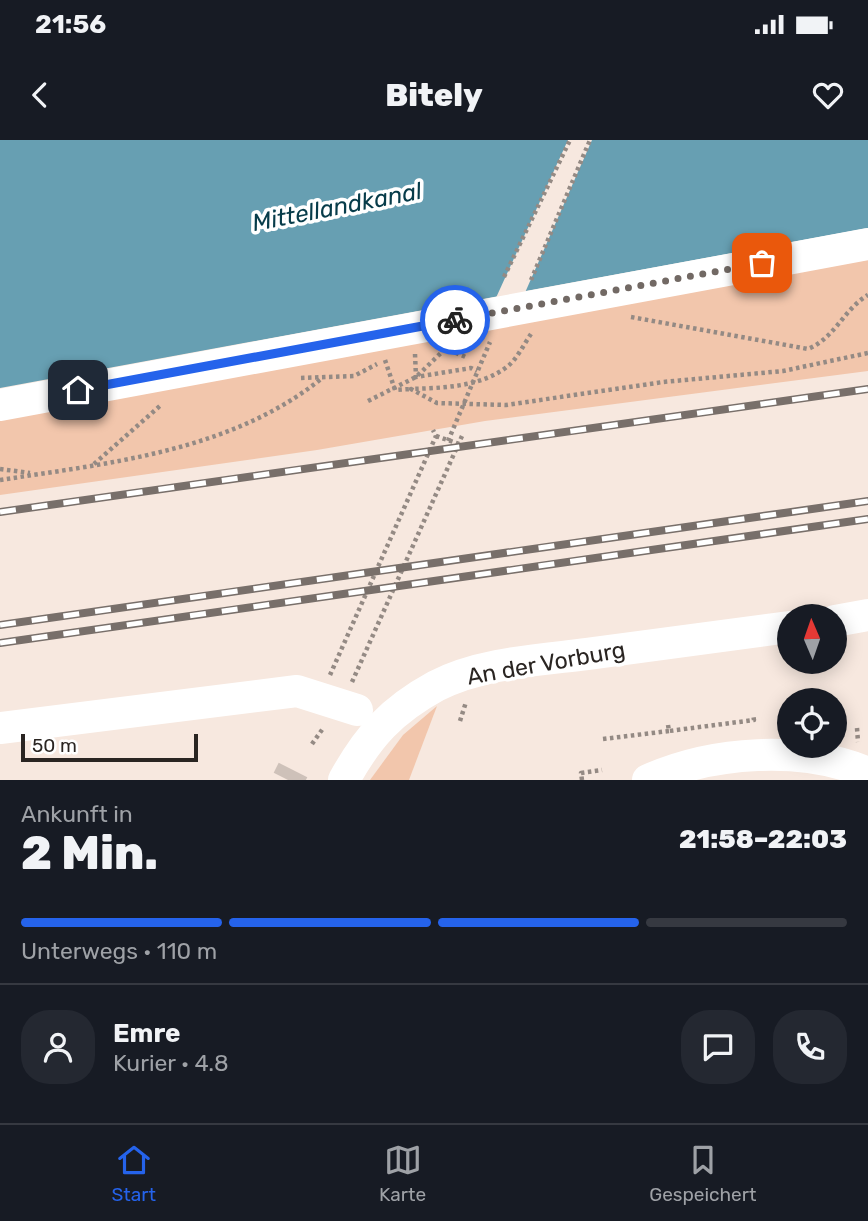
<!DOCTYPE html>
<html lang="de">
<head>
<meta charset="utf-8">
<style>
	body { margin:0; font-family:Rubik,sans-serif; background:#242831; color:#f1f3f6; height:100vh; display:flex; flex-direction:column; font-size:26px; white-space:nowrap }
	* { box-sizing:border-box; margin:0 }
	p { font-size:23px; color:#9ea1a6 }
	.icon { flex:none; width:38px; height:38px; fill:none; stroke:currentColor; stroke-width:2; stroke-linecap:round; stroke-linejoin:round }
	.map { position:relative; height:640px; overflow:hidden }
	.side { display:flex; flex-direction:column; background:#171b24; flex:1 }
	.side>* { flex:none }
	.needle { width:46px; rotate:358deg }
	.fabs { position:absolute; left:777px; top:464px; display:grid; gap:14px }
	.fabs a { display:grid; place-items:center; width:70px; height:70px; border-radius:50%; background:#171b24; box-shadow:0 4px 18px #0003; font-size:35px }
	.scale { position:absolute; left:21px; bottom:18px; width:177px; box-sizing:border-box; padding-left:7px; border:4px solid #2a2522; border-top:0; font-size:19px; line-height:24px; white-space:nowrap; color:#2a2522; -webkit-text-stroke:5px #fff; paint-order:stroke }
	.pin { position:absolute; display:grid; place-items:center; width:60px; height:60px; color:#fff; margin:-30px; border-radius:14px; box-shadow:0 4px 10px #0006 }
	.courier { position:absolute; display:grid; place-items:center; width:70px; height:70px; margin:-35px; border:5px solid #2563eb; border-radius:50%; background:#fff; color:#222; box-shadow:0 2px 9px #0007 }
	.summary em { font-style:normal; font-weight:800 }
	.summary div { display:flex; flex-direction:column-reverse }
	.summary { display:flex; align-items:center; justify-content:space-between; height:119px; padding:0 21px }
	h1 { font-size:46px; font-weight:800; line-height:52px }
	.bar { display:grid; grid-template-columns:repeat(4,1fr); gap:10px 7px; align-content:center; height:84px; padding:0 21px }
	.bar i { height:9px; border-radius:5px; background:#363941 }
	.bar .on { background:#2563eb }
	.bar p { grid-column:span 4 }
	.line { display:flex; align-items:center; gap:18px; padding:0 21px; border-top:2px solid #363941 }
	.line div { flex:1 }
	.round { display:grid; place-items:center; flex:none; width:74px; height:74px; border-radius:28px; background:#242831 }
	.status { display:flex; justify-content:space-between; align-items:center; height:49px; padding:0 35px; background:#171b24; direction:ltr }
	.status svg { height:19px; fill:currentColor }
	header { display:flex; justify-content:space-between; align-items:center; height:91px; padding:0 21px; background:#171b24; font-size:32px; font-weight:800 }
	.menu { display:flex; justify-content:space-around; align-items:center; height:98px; border-top:2px solid #363941; background:#171b24; font-size:19px; color:#9ea1a6 }
	.menu a { display:grid; justify-items:center; gap:4px }
	.menu .on { color:#2563eb }
	.map>svg:first-child { display:block }
	.green { fill:#f2c6ac }
	.water { fill:#679fb2 }
	.pier { fill:#f7e8df }
	.lines { fill:none; stroke-linecap:round; stroke-linejoin:round }
	.minor-tunnel { stroke:#cec1b9; stroke-width:32; stroke-dasharray:32 16; stroke-linecap:butt }
	.path { stroke:#948a84; stroke-width:4.5; stroke-dasharray:3.5 3.5; stroke-linecap:butt }
	.minor { stroke:#fff; stroke-width:32 }
	.rail-casing { stroke:#786f6a; stroke-width:8 }
	.rail { stroke:#fff; stroke-width:5; stroke-dasharray:16; stroke-linecap:butt }
	.done { stroke:#726964; stroke-width:7; stroke-dasharray:0 12.6 }
	.route { stroke:#2563eb; stroke-width:9 }
	.labels { text-anchor:middle; dominant-baseline:central; stroke-width:7; stroke-linejoin:round; paint-order:stroke }
	.street-label { font-size:23px; fill:#2a2522; stroke:#fff }
	.water-label { font-size:24px; font-style:italic; fill:#073c4a; stroke:#fff }
</style>
</head>
<body>
<div class="status"><b>21:56</b><svg viewBox="0 0 49 12"><path d="M0 12V9h3v3zM5 12V6h3v6zM10 12V3h3v9zM15 12V0h3v12zM26 1h20v11H26zM47 4h2v5h-2z"/></svg></div>
<header><svg class="icon" aria-label="back" viewBox="0 0 24 24"><path d="M15 5l-7 7 7 7"/></svg>Bitely<svg class="icon" aria-label="heart" viewBox="0 0 24 24"><path d="M12 20l-8-8c-3-5 5-10 8-4 3-6 11-1 8 4z"/></svg></header>
<div class="map">
<svg width="868" height="640" viewBox="0 0 868 640">
	<rect width="100%" height="100%" fill="#f7e8df"/>
	<g class="green">
		<path d="M868 112V231L485 281 317 310 0 355V271Z"/>
		<path d="M437 566 409 640H370L403 595Z"/>
	</g>
	<path class="water" d="M0 0H868V88L0 248Z"/>
	<path class="pier" d="M568 0H592L524 155 495 160Z"/>
	<g class="lines">
		<path class="minor-tunnel" d="M288 640 293 630"/>
		<g class="path">
			<path d="M504 137 570 0"/>
			<path d="M531 140 590 0"/>
			<path d="M631 177 808 209C835 198 844 169 868 155"/>
			<path d="M531 194C524 204 517 219 508 226 482 247 442 248 411 249L437 263 506 265 663 242 783 231 868 213"/>
			<path d="M449 210 468 218"/>
			<path d="M415 214 416 237 471 228 477 231"/>
			<path d="M385 220 395 250 411 249"/>
			<path d="M301 238 354 236 377 224"/>
			<path d="M368 261 416 237 442 212"/>
			<path d="M436 296 459 304"/>
			<path d="M448 301 490 202"/>
			<path d="M94 324 161 265"/>
			<path d="M0 329 30 333"/>
			<path d="M0 340C110 323 231 311 321 239"/>
			<path d="M330 535 436 296 433 290"/>
			<path d="M352 542 462 296"/>
			<path d="M460 581 466 562"/>
			<path d="M668 585 669 591 754 580 753 574"/>
			<path d="M857 588 858 602"/>
			<path d="M603 599 669 591"/>
			<path d="M312 604 324 587"/>
			<path d="M582 640 581 633 602 630"/>
		</g>
		<g class="minor">
			<path d="M0 265 868 104"/>
			<path d="M835 481 868 475"/>
			<path d="M0 588 297 551 357 570"/>
			<path d="M344 640C368 596 392 570 436 546 480 523 539 520 587 514 655 505 722 496 789 487"/>
			<path d="M648 640C713 611 802 605 868 633"/>
		</g>
		<g class="rail-casing">
			<g id="rail">
				<path d="M0 372 868 249"/>
				<path d="M0 485 868 361"/>
				<path d="M0 503 868 379"/>
			</g>
		</g>
		<use href="#rail" class="rail"/>
	</g>
	<g class="lines">
		<path class="done" d="M455 180 762 123"/>
		<path class="route" d="M78 250 455 180"/>
	</g>
	<g class="labels">
		<g class="street-label">
			<text transform="translate(546 523) rotate(-10)">An der Vorburg</text>
		</g>
		<g class="water-label">
			<text transform="translate(337 67) rotate(-11)">Mittellandkanal</text>
		</g>
	</g>
</svg>
<div class="fabs">
<a><svg class="needle" viewBox="-14 -14 28 28"><path d="M0-13l5 13h-10z" fill="#e53935"/><path d="M0 13l5-13h-10z" fill="#9ea1a6"/></svg></a>
<a><svg class="icon" aria-label="locate" viewBox="0 0 24 24"><circle cx="12" cy="12" r="6"/><path d="M12 2v4M12 18v4M2 12h4M18 12h4"/></svg></a>
</div>
<div class="scale">50 m</div>
<div class="pin" style="left:762px;top:123px;background:#ea580c"><svg class="icon" aria-label="bag" viewBox="0 0 24 24"><path d="M5 8h14l-1 12H6zM9 8a3 3 0 0 1 6 0"/></svg></div>
<div class="pin" style="left:78px;top:250px;background:#1f2937"><svg class="icon" aria-label="home" viewBox="0 0 24 24"><path d="M3 11l9-7 9 7M6 9v11h12V9"/></svg></div>
<div class="courier" style="left:455px;top:180px"><svg class="icon" aria-label="bike" viewBox="0 0 24 24"><circle cx="6" cy="16" r="4"/><circle cx="18" cy="16" r="4"/><path d="M6 16l4-8h5l3 8M10 8l3 8H6M13 5h3"/></svg></div>
</div>
<section class="side">
<div class="summary"><div><h1>2 Min.</h1><p>Ankunft in</p></div><em>21:58–22:03</em></div>
<div class="bar"><i class="on"></i><i class="on"></i><i class="on"></i><i></i><p>Unterwegs · 110 m</p></div>
<div class="line" style="height:126px"><a class="round"><svg class="icon" aria-label="person" viewBox="0 0 24 24"><circle cx="12" cy="8" r="4"/><path d="M4 21q1-7 8-7t8 7"/></svg></a><div><b>Emre</b><p>Kurier · 4.8</p></div><a class="round"><svg class="icon" aria-label="chat" viewBox="0 0 24 24"><path d="M4 5h16v11H9l-5 4z"/></svg></a><a class="round"><svg class="icon" aria-label="phone" viewBox="0 0 24 24"><path d="M5 4h4l2 5-3 2q2 4 5 5l2-3 5 2v4C11 20 4 13 5 4z"/></svg></a></div>
</section>
<nav class="menu">
<a class="on"><svg class="icon" aria-label="home" viewBox="0 0 24 24"><path d="M3 11l9-7 9 7M6 9v11h12V9"/></svg>Start</a>
<a><svg class="icon" aria-label="map" viewBox="0 0 24 24"><path d="M3 6l6-2 6 2 6-2v14l-6 2-6-2-6 2zM9 4v14M15 6v14"/></svg>Karte</a>
<a><svg class="icon" aria-label="saved" viewBox="0 0 24 24"><path d="M7 4h10v16l-5-4-5 4z"/></svg>Gespeichert</a>
</nav>
</body>
</html>
